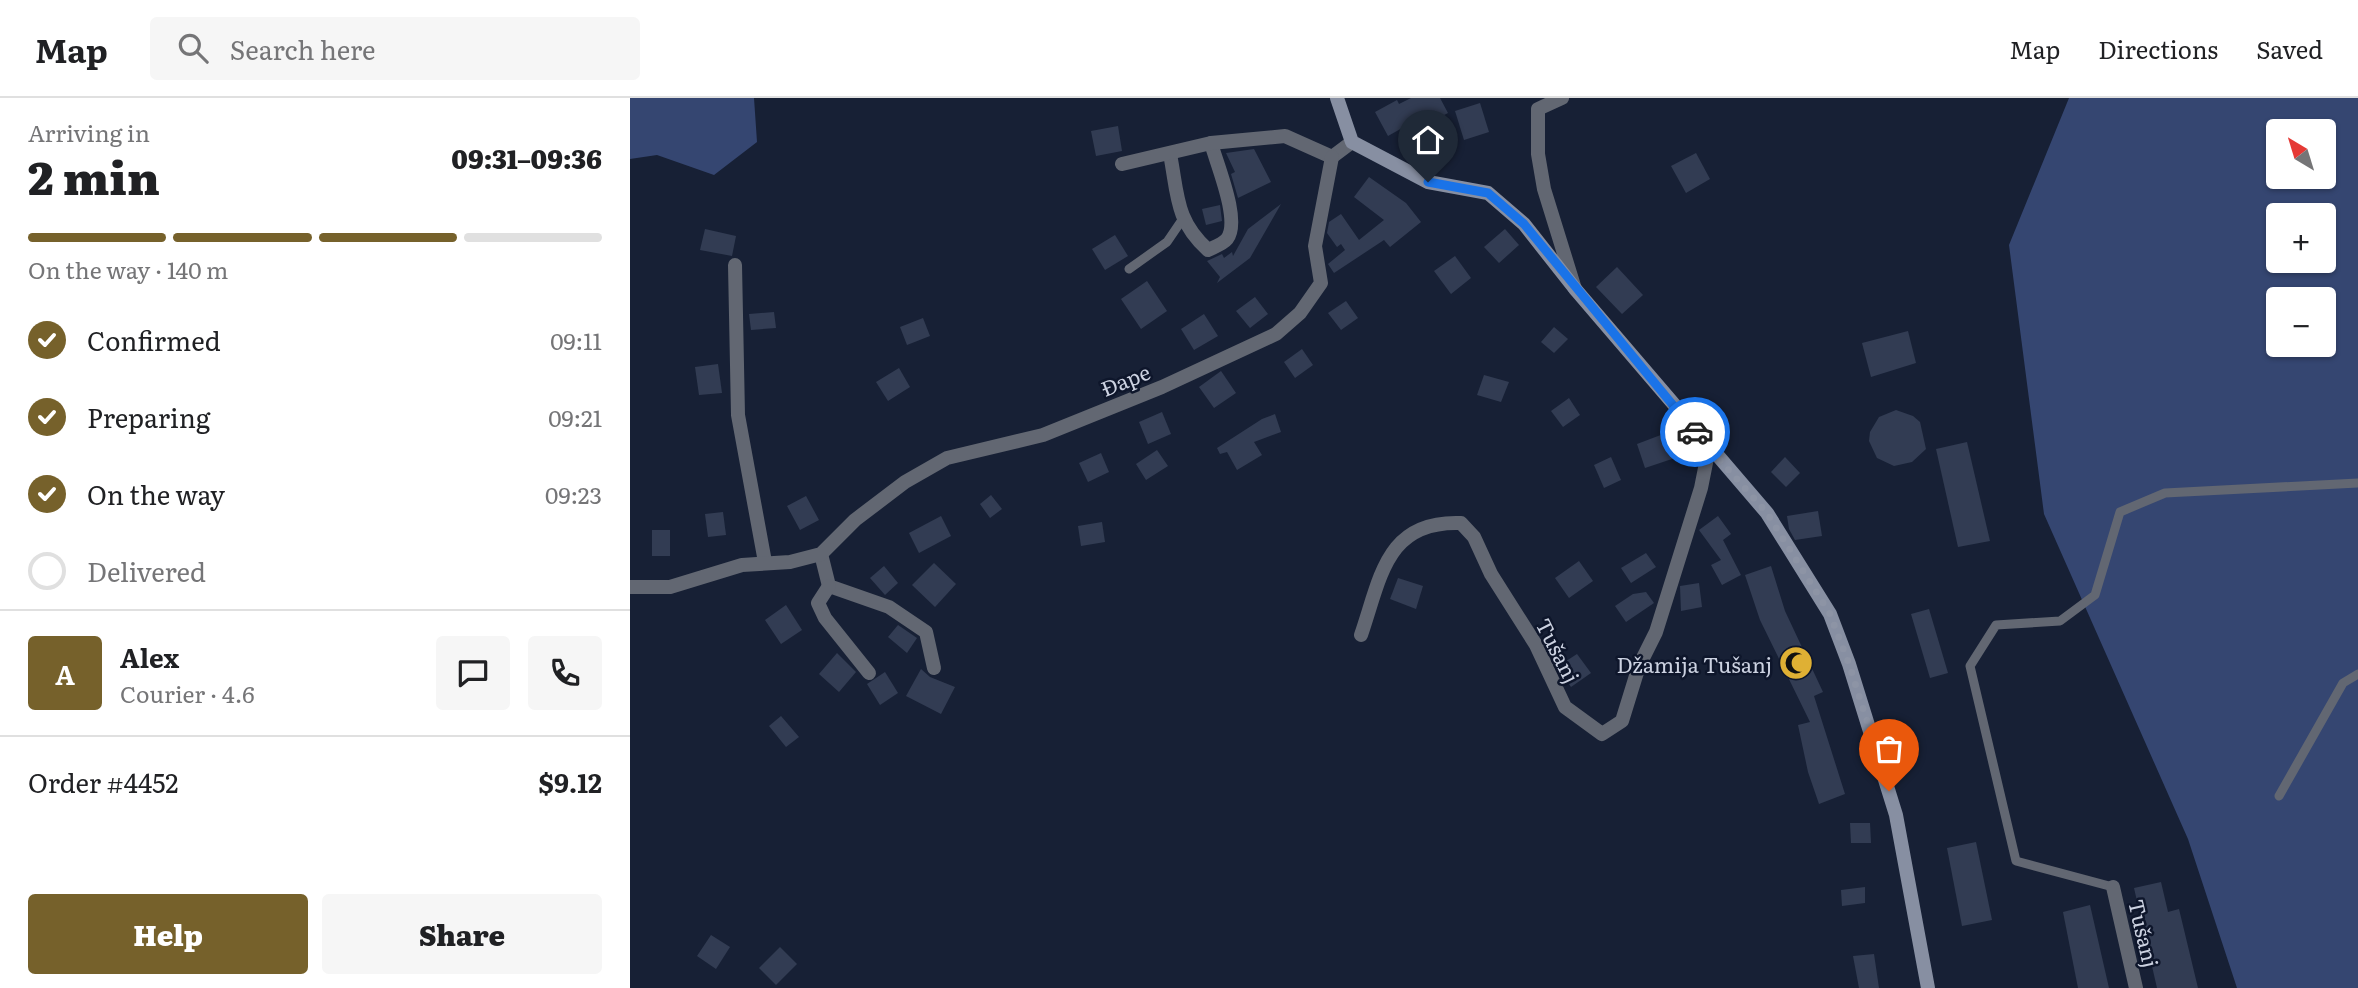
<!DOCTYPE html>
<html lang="en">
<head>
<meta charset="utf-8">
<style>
	body { margin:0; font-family:Literata,serif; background:#f6f6f6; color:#202124; height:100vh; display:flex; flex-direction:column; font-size:26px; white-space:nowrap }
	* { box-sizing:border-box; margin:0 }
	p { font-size:23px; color:#757577 }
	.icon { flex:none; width:38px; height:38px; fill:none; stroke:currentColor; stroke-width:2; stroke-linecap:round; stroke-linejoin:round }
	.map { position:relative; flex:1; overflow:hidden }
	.details { display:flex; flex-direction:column; background:#fff; width:630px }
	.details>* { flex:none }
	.needle { width:46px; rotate:322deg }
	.controls { position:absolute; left:1636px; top:21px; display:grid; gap:14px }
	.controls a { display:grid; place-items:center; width:70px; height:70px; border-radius:7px; background:#fff; box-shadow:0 2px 5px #0004; font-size:35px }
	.pin { position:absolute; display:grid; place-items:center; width:60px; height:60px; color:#fff; margin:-72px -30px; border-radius:50% 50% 50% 0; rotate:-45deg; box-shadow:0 0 7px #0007 }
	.pin .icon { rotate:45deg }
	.courier { position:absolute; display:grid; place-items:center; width:70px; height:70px; margin:-35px; border:5px solid #1a73e8; border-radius:50%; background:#fff; color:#222; box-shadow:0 2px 9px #0007 }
	.summary em { font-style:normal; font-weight:800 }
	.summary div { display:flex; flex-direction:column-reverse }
	.summary { display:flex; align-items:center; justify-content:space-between; height:119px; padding:0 28px }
	h1 { font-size:46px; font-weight:800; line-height:52px }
	.bar { display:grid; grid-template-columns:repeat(4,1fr); gap:10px 7px; align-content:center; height:84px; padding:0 28px }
	.bar i { height:9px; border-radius:5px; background:#e0e0e0 }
	.bar .on { background:#76612b }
	.bar p { grid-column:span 4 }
	.line { display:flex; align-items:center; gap:18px; padding:0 28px; border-top:2px solid #e0e0e0 }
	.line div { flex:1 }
	.round { display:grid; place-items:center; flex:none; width:74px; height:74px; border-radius:7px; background:#f6f6f6 }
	ol { padding:0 28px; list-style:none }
	li { display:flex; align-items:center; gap:21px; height:77px }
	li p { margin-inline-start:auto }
	li .icon { padding:7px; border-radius:50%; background:#76612b; color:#fff; stroke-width:4 }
	li:last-child { color:#757577 }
	li i { width:38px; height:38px; border:4px solid #e0e0e0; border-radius:50% }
	.button { display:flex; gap:14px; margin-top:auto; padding:14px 28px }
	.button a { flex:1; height:80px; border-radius:7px; background:#76612b; color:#fff; font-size:28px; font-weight:800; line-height:80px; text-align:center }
	.button a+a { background:#f6f6f6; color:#202124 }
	header { display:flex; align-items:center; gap:42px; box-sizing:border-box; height:98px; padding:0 35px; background:#fff; border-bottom:2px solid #e0e0e0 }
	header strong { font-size:33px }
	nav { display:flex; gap:38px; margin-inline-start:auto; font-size:24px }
	.search { width:490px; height:63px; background:#f6f6f6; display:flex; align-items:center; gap:18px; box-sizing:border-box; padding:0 24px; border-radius:7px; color:#757577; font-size:26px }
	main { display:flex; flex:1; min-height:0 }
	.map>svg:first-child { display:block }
	.green { fill:#354671; fill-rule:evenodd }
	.building { fill:#323c53 }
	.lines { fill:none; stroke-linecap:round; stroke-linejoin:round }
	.lane { stroke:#626772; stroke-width:9 }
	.street { stroke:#626772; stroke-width:14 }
	.secondary { stroke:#878fa2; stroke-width:14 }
	.done { stroke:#8d94a5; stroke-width:7; stroke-dasharray:0 12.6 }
	.route { stroke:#1a73e8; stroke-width:9 }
	.labels { text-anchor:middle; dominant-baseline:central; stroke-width:5; stroke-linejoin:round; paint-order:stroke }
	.street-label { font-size:21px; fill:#ccd2e1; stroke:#0e162b }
	.poi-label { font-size:21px; fill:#ccd2e1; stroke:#0e162b; text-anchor:end }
</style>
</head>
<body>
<header>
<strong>Map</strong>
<div class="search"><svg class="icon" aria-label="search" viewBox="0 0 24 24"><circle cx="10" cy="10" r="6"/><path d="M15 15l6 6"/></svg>Search here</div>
<nav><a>Map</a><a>Directions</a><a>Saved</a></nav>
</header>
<main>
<section class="details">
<div class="summary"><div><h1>2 min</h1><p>Arriving in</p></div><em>09:31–09:36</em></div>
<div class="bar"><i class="on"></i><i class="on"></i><i class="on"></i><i></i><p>On the way · 140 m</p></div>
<ol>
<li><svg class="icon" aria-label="check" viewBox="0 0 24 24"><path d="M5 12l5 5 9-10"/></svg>Confirmed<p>09:11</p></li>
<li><svg class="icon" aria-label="check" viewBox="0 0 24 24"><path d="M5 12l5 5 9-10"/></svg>Preparing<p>09:21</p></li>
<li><svg class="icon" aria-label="check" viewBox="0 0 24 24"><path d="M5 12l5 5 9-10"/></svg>On the way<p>09:23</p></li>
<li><i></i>Delivered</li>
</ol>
<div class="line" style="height:126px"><b class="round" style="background:#76612b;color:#fff">A</b><div><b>Alex</b><p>Courier · 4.6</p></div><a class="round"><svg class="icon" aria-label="chat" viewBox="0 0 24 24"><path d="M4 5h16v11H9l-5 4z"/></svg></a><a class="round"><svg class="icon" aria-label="phone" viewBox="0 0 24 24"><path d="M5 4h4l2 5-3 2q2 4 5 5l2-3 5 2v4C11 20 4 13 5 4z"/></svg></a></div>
<div class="line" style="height:91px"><div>Order #4452</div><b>$9.12</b></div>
<div class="button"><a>Help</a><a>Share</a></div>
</section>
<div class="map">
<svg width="1728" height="890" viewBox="0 0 1728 890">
	<rect width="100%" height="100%" fill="#172035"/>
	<g class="green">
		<path d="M0 0H124L127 44 84 77 27 57 0 61Z"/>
		<path d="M1439 0H1728V890H1607L1558 741 1414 416 1379 147ZM1648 33H1694V79H1648ZM1648 117H1694V163H1648ZM1648 201H1694V247H1648Z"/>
	</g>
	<g class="building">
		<path d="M781 0H810L818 15 794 28 790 20 758 38 745 14 767 2 769 6Z"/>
		<path d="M850 5 859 34 834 42 825 13Z"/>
		<path d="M488 28 492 53 466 58 461 33Z"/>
		<path d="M624 51 641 84 608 100 601 76 605 74 596 55Z"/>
		<path d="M1066 55 1080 81 1056 95 1041 68Z"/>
		<path d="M739 79 776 105 791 124 760 149 754 142 704 175 698 166 715 152 711 146 707 149 697 135 699 124 711 116 729 142 754 122 724 99Z"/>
		<path d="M651 106 620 160 587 185 590 179 577 163 592 156 594 160 602 154 603 158 618 131Z"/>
		<path d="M590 107 592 123 576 127 572 111Z"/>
		<path d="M75 131 106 138 102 158 70 152Z"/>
		<path d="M875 131 889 147 869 165 854 149Z"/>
		<path d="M485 137 498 158 475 172 462 151Z"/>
		<path d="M825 158 841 180 821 196 804 173Z"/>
		<path d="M987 169 1013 197 992 216 966 189Z"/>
		<path d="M517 183 537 213 511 231 491 201Z"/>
		<path d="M625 199 638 216 620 230 606 213Z"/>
		<path d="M716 203 728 220 711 232 698 215Z"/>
		<path d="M144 214 146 230 121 232 119 216Z"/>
		<path d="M574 216 588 238 564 252 551 231Z"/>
		<path d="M293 220 300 238 277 247 270 229Z"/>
		<path d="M924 229 938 241 924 255 911 244Z"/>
		<path d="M1278 233 1286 265 1241 279 1232 245Z"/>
		<path d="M672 251 683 267 665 280 654 264Z"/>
		<path d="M88 266 92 295 69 297 65 269Z"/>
		<path d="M269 270 280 289 258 303 246 284Z"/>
		<path d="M591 273 606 295 584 310 569 289Z"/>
		<path d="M854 277 879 284 871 304 847 297Z"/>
		<path d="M939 300 950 317 933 329 921 313Z"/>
		<path d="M1266 312 1283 318 1290 324 1296 351 1282 364 1264 368 1247 360 1239 343 1240 334 1249 319Z"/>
		<path d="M532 314 541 336 518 346 509 324Z"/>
		<path d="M645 316 651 334 624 344 632 357 607 372 597 354 590 356 587 350 632 321Z"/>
		<path d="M1036 335 1045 360 1015 370 1007 346Z"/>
		<path d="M1337 344 1360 443 1328 449 1306 351Z"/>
		<path d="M527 352 538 368 516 382 506 366Z"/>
		<path d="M471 355 479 374 458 384 449 365Z"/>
		<path d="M981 359 991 382 974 390 964 367Z"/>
		<path d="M1155 359 1170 375 1156 389 1141 374Z"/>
		<path d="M361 397 372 411 360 420 350 406Z"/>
		<path d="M176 398 189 422 170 432 157 408Z"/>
		<path d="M1188 413 1192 438 1165 442 1159 431 1157 418Z"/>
		<path d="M93 414 96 437 78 439 75 416Z"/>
		<path d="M311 418 321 438 289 455 279 435Z"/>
		<path d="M1088 418 1101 436 1093 442 1111 477 1092 487 1081 467 1091 462 1069 432Z"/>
		<path d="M472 424 475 444 451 448 448 428Z"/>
		<rect x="22" y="432" width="18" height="26"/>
		<path d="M1016 455 1026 469 1001 485 991 470Z"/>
		<path d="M949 463 963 483 939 500 925 480Z"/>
		<path d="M304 465 326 486 305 509 282 487Z"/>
		<path d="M254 468 268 485 255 497 240 480Z"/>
		<path d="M1141 468 1155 513 1193 594 1184 598 1215 696 1189 706 1178 674 1168 627 1180 624 1130 522 1115 477Z"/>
		<path d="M768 480 793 488 786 511 760 501Z"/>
		<path d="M1069 485 1072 509 1051 513 1050 488Z"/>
		<path d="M1016 494 1024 505 996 524 985 508 1003 496Z"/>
		<path d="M156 507 172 532 151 546 135 522Z"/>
		<path d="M1299 511 1318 575 1300 580 1281 516Z"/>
		<path d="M268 527 287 540 277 555 258 539Z"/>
		<path d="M207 555 226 574 209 594 189 576Z"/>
		<path d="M947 556 961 575 941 589 927 569Z"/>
		<path d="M291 571 300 579 325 589 311 616 276 598Z"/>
		<path d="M255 574 268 595 250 607 237 586Z"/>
		<path d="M151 618 169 639 156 649 139 628Z"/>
		<path d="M1220 725H1240L1241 745H1221Z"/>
		<path d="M1346 744 1362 822 1332 828 1317 750Z"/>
		<path d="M1531 784 1538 814 1549 811 1568 890H1527L1504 790Z"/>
		<path d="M1235 789V805L1212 808 1211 792Z"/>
		<path d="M1460 807 1479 890H1448L1433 814Z"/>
		<path d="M81 837 100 849 86 871 67 858Z"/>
		<path d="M150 849 167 866 146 887 129 870Z"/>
		<path d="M1244 856 1249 890H1229L1223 858Z"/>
	</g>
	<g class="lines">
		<g class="lane">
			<path d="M499 171 537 144 552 122"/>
			<path d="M1649 698 1713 585 1728 576"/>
			<path d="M1483 789 1386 763 1340 568 1366 527 1430 523 1465 497 1490 414 1535 395 1728 385"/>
		</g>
		<g class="street">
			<path d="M932 0 908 11V56L914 91 945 191"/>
			<path d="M540 56C548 97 545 122 578 152 584 149 593 146 597 141 611 123 587 67 581 45"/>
			<path d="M702 59 722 44"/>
			<path d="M492 66 581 45 655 38 702 59"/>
			<path d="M105 167 108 317 135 464"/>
			<path d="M191 456 199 488 259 509 296 534 304 570"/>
			<path d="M199 488 188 505 195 520 239 575"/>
			<path d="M0 489H40L112 467 160 464 191 456 225 422 275 384 317 360 413 337 532 289 646 236 670 215 691 185 685 148 702 59"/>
			<path d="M731 537C751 479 756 422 831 425L844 439 861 476 906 547 935 609 972 636 992 623 1009 568 1026 534 1071 390 1079 350"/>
			<path d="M1483 789 1506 890"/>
		</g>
		<path class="secondary" d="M707 0 722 44 798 84 858 95 894 126 946 192 1137 415 1200 516 1219 566 1266 717 1298 890"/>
	</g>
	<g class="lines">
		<path class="done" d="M1065 334 1137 415 1200 516 1219 566 1259 693"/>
		<path class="route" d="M798 84 858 95 894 126 1065 334"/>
	</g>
	<defs>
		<g id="mosque-disc" transform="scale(1.75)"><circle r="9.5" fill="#dfb034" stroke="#0e162b"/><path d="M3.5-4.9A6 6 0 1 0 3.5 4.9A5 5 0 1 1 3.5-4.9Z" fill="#111"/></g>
	</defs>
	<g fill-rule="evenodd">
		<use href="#mosque-disc" x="1166" y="565"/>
	</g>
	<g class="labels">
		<g class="street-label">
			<text transform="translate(495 281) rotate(-22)">Đape</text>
			<text transform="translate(929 552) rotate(63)">Tušanj</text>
			<text transform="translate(1515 835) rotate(77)">Tušanj</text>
		</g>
		<g class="poi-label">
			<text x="1142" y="565">Džamija Tušanj</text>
		</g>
	</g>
</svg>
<div class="controls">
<a><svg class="needle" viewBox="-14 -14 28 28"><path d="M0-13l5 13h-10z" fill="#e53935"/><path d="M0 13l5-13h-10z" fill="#757577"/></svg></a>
<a>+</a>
<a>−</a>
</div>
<div class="pin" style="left:1259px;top:693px;background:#ea580c"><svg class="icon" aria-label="bag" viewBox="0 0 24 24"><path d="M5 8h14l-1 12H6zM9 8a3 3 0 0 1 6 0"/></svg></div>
<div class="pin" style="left:798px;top:84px;background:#1f2937"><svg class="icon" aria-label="home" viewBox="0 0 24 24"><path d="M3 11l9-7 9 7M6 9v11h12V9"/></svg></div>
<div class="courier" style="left:1065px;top:334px"><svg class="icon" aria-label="car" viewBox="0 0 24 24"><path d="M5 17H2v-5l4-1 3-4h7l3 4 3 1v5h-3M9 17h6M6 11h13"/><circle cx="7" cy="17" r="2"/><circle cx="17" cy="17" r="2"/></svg></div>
</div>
</main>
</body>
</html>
